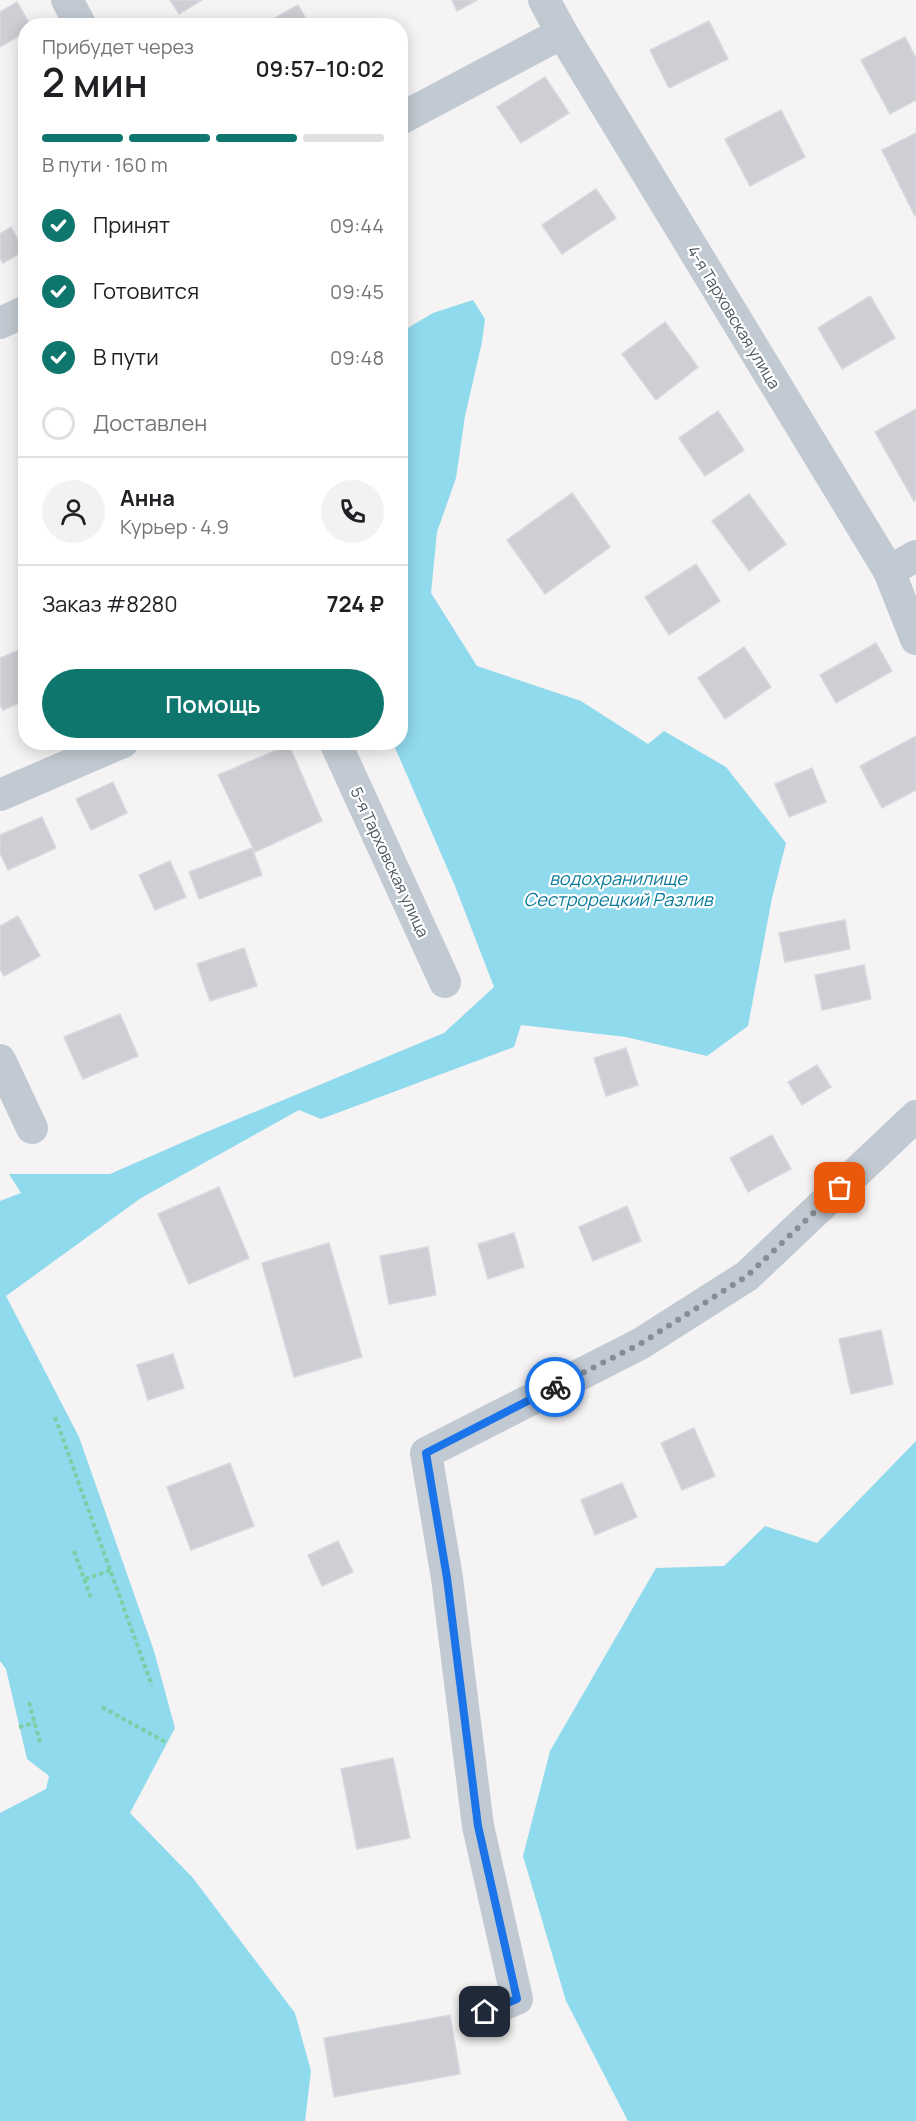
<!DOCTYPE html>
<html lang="ru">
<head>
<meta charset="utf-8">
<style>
	body { margin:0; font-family:Manrope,sans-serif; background:#f2f2f2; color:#202124; height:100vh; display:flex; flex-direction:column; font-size:22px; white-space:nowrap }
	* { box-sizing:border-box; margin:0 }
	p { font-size:20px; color:#757577 }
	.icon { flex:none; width:33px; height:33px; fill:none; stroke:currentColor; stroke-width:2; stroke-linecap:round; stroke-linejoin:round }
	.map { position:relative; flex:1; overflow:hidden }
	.side { position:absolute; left:18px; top:18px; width:390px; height:732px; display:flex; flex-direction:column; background:#fff; border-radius:24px; box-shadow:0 3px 15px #0003 }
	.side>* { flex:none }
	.pin { position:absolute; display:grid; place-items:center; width:51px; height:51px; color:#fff; margin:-26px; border-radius:12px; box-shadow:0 3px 9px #0006 }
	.courier { position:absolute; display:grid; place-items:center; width:60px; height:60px; margin:-30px; border:4px solid #1a73e8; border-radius:50%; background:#fff; color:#222; box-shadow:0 2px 8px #0007 }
	.head em { font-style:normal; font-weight:600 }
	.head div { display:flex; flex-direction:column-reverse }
	.head { display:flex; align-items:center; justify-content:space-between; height:102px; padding:0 24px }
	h1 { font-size:39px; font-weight:600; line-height:45px }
	.bar { display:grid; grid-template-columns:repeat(4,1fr); gap:9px 6px; align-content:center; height:72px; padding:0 24px }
	.bar i { height:8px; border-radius:4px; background:#e0e0e0 }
	.bar .on { background:#0f766e }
	.bar p { grid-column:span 4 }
	.line { display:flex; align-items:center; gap:15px; padding:0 24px; border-top:2px solid #e0e0e0 }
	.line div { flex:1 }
	.round { display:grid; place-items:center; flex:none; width:63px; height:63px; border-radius:32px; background:#f2f2f2 }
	ol { padding:0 24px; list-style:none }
	li { display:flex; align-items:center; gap:18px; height:66px }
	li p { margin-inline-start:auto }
	li .icon { padding:6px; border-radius:50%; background:#0f766e; color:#fff; stroke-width:4 }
	li:last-child { color:#757577 }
	li i { width:33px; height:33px; border:3px solid #e0e0e0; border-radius:50% }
	.primary-button { display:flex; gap:12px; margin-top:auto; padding:12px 24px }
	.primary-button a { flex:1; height:69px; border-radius:36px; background:#0f766e; color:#fff; font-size:24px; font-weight:600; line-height:69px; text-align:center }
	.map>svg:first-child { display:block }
	.water { fill:#90daee }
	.building { fill:#cdcfd5; stroke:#d7d9de; stroke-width:1.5 }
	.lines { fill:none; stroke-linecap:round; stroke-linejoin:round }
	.path { stroke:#7ad0a6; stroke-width:4; stroke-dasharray:4.5 3; stroke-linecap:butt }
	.minor { stroke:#c1cad2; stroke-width:32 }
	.done { stroke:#868d94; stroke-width:6; stroke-dasharray:0 10.8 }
	.route { stroke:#1a73e8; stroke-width:8 }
	.labels { text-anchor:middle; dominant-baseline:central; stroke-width:4.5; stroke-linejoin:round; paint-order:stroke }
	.street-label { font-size:16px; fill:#4a5661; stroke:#fff }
	.water-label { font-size:18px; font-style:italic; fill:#0c7c9b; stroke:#fff }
</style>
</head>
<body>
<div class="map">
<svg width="916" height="2121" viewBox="0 0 916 2121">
	<rect width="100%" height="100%" fill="#f5f3f3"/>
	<g class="water">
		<path d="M473 300 485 319 482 342 465 416 456 478 437 532 431 593 477 666 581 701 648 744 664 731 726 767 786 843 772 898 748 1026 707 1056 626 1037 521 1025 514 1047 321 1119 299 1110 141 1198 6 1296 79 1437 154 1651 175 1728 130 1813 193 1878 295 2013 311 2071 305 2121H0V1813L46 1789 49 1776 27 1759 6 1669 0 1661V1201L21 1193 9 1174H110L204 1133 444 1033 494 987 455 886 393 743 400 742 401 332 433 313Z"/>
		<path d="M916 1441V2121H628L566 2001 523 1856 550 1751 656 1568 724 1566 765 1526 817 1543Z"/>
	</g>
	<g class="building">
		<path d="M170 0H202L179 14Z"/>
		<path d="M452 0H477L457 11Z"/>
		<path d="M17 2 31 26H26V32L0 47V12Z"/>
		<path d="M298 5 310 26H273L271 20Z"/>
		<path d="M709 21 728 59 669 88 650 50Z"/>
		<path d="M905 37 916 58V100L890 114 861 60Z"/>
		<path d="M545 77 569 113 521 143 497 107Z"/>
		<path d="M781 110 805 157 750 186 725 139Z"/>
		<path d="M916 133V216H915L882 150Z"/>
		<path d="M596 189 616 218 562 254 542 225Z"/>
		<path d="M11 227 24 251 3 263 0 258V234Z"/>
		<path d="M870 296 895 338 842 369 818 328Z"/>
		<path d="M665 322 698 367 656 400 622 354Z"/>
		<path d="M916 409V499L914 501 875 432Z"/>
		<path d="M718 411 744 450 705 476 679 438Z"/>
		<path d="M572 493 610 547 545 594 507 540Z"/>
		<path d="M749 494 786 544 749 571 712 521Z"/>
		<path d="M696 564 720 601 669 635 645 597Z"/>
		<path d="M876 643 892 671 836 703 820 675Z"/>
		<path d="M26 647V700L3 710 0 704V658Z"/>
		<path d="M744 647 771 687 725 719 698 678Z"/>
		<path d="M916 736V790L882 808 860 766Z"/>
		<path d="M289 745 322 821 255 852 218 775Z"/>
		<path d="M812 768 826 802 789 817 775 784Z"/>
		<path d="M113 782 127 813 91 830 76 799Z"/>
		<path d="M42 817 56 848 8 870 0 853V835Z"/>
		<path d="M252 848 262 875 199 899 189 872Z"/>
		<path d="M170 861 186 897 155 910 139 875Z"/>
		<path d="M18 916 40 956 4 976 0 969V926Z"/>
		<path d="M845 920 850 949 785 962 779 933Z"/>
		<path d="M244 948 257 986 210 1001 197 964Z"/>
		<path d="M864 965 871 999 822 1010 815 975Z"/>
		<path d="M120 1014 138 1056 83 1079 64 1037Z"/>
		<path d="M626 1048 638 1085 606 1096 594 1058Z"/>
		<path d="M817 1065 831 1087 802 1105 788 1082Z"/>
		<path d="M772 1135 791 1169 748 1192 730 1158Z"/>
		<path d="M219 1187 249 1258 189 1284 158 1214Z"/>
		<path d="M627 1206 641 1241 593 1261 579 1227Z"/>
		<path d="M514 1233 524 1267 488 1279 478 1244Z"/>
		<path d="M329 1243 362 1357 294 1377 262 1263Z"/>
		<path d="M428 1247 436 1295 389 1304 380 1256Z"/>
		<path d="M881 1330 893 1384 851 1394 839 1339Z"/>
		<path d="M173 1354 184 1388 148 1400 137 1365Z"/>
		<path d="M694 1428 715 1476 682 1490 661 1443Z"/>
		<path d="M230 1463 254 1526 191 1550 167 1487Z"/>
		<path d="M622 1483 637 1517 595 1535 581 1500Z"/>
		<path d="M338 1541 353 1572 322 1586 308 1555Z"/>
		<path d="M393 1758 410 1838 357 1849 341 1769Z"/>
		<path d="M450 2015 460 2074 334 2097 324 2038Z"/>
	</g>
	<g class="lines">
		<g class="path">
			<path d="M55 1417 152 1686"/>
			<path d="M74 1551 91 1598"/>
			<path d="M85 1579 111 1570"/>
			<path d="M29 1702 41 1746"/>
			<path d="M102 1707 167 1743"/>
			<path d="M19 1727 35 1723"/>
		</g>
		<g class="minor">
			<path d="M67 0 81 26"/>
			<path d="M544 0 562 33 889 571 916 639"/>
			<path d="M400 119 562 33"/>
			<path d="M0 323 26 311"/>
			<path d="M889 571 916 556"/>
			<path d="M335 742 445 982"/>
			<path d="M0 795 123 742"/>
			<path d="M0 1060 32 1128"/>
			<path d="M485 2012 517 1999 478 1826 447 1578 426 1453 640 1344 747 1276 916 1116"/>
		</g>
	</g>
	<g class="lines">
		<path class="done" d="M555 1387 640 1344 747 1276 840 1188"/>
		<path class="route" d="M485 2012 517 1999 478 1826 447 1578 426 1453 555 1387"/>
	</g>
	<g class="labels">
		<g class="street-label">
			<text transform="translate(734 317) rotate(59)">4-я Тарховская улица</text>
			<text transform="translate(390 862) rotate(65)">5-я Тарховская улица</text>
		</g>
		<g class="water-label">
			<text x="618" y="878">водохранилище<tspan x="618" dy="21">Сестрорецкий Разлив</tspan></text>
		</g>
	</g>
</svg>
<div class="pin" style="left:840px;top:1188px;background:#ea580c"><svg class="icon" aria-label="bag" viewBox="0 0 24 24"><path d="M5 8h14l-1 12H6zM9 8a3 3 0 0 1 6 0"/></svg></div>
<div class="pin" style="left:485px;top:2012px;background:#1f2937"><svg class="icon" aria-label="home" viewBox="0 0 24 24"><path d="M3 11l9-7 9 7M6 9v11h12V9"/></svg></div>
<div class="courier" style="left:555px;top:1387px"><svg class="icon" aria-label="bike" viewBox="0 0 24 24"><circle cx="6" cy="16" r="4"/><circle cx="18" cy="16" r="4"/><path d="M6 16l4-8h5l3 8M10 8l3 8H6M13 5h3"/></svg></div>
<section class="side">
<div class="head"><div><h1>2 мин</h1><p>Прибудет через</p></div><em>09:57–10:02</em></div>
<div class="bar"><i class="on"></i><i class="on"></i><i class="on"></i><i></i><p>В пути · 160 m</p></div>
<ol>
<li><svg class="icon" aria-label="check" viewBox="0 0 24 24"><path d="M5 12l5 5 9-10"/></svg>Принят<p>09:44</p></li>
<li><svg class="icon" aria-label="check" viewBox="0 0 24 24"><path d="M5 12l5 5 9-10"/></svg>Готовится<p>09:45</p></li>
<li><svg class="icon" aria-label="check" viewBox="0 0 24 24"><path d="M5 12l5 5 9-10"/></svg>В пути<p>09:48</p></li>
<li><i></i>Доставлен</li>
</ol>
<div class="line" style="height:108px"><a class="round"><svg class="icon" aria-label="person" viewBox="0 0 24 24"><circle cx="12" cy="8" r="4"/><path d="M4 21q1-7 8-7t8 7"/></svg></a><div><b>Анна</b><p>Курьер · 4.9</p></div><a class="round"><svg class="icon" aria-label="phone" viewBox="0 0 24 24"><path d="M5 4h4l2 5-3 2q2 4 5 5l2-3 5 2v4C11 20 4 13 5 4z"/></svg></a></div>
<div class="line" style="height:78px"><div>Заказ #8280</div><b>724 ₽</b></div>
<div class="primary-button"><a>Помощь</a></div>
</section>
</div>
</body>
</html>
